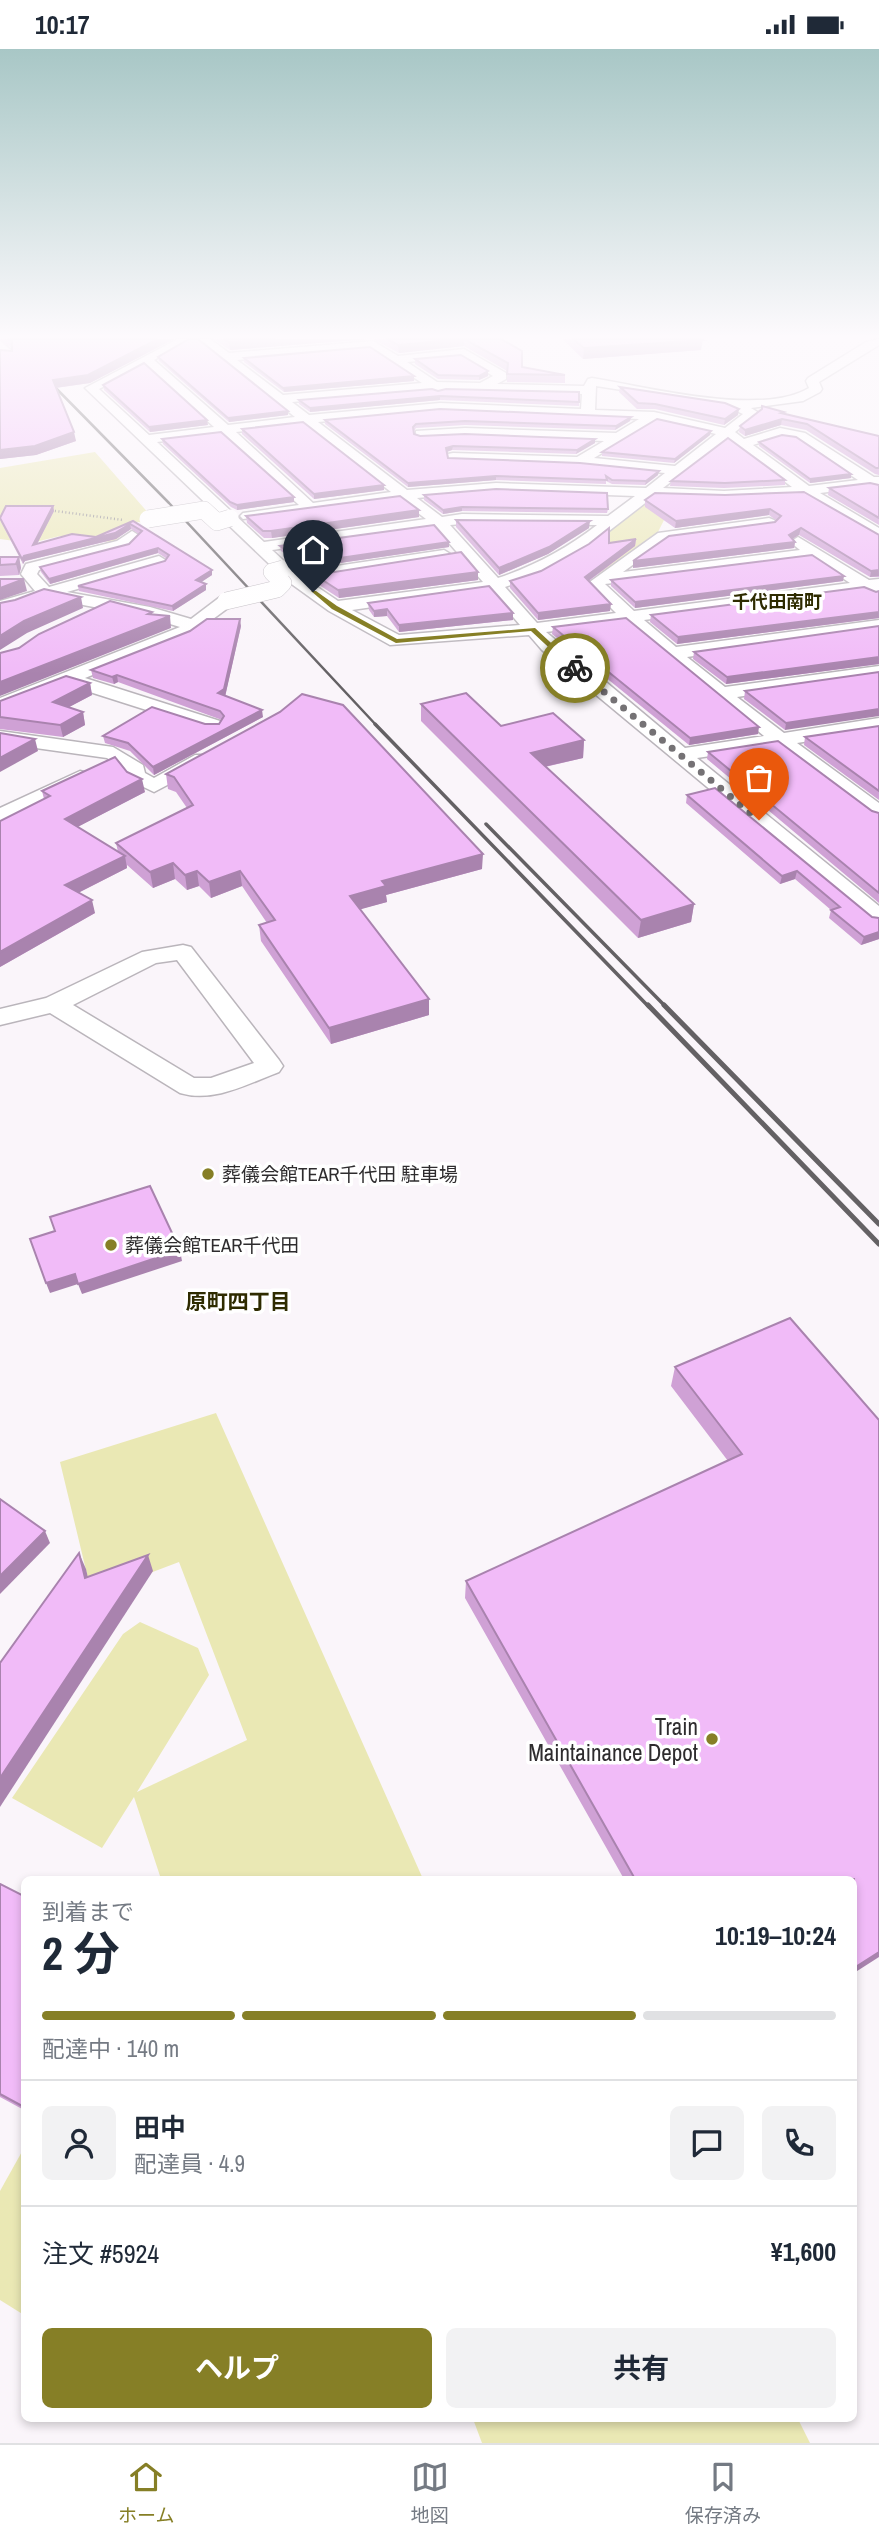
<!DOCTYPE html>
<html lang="ja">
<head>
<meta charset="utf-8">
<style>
	body { margin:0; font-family:"Archivo Narrow","Noto Sans JP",sans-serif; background:#f2f2f3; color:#1f2937; height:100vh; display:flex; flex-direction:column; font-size:26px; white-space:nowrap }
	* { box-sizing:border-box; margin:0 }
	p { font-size:23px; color:#747a83 }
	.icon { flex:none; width:38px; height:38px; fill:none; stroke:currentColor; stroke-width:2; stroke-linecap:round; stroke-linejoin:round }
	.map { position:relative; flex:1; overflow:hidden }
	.panel { position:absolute; left:21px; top:1827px; width:836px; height:546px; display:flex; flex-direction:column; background:#fff; border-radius:10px; box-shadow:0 4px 10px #0003 }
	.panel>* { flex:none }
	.pin { position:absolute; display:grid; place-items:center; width:60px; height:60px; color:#fff; margin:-72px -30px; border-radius:50% 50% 50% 0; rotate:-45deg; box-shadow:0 0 7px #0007 }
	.pin .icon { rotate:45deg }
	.courier { position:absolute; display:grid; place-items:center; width:70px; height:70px; margin:-35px; border:5px solid #867f26; border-radius:50%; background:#fff; color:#222; box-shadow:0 2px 9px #0007 }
	.overview em { font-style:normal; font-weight:700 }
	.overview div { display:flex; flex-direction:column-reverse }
	.overview { display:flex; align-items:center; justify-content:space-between; height:119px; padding:0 21px }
	h1 { font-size:46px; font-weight:700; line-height:52px }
	.bar { display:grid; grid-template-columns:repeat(4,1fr); gap:10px 7px; align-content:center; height:84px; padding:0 21px }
	.bar i { height:9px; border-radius:5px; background:#e0e1e3 }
	.bar .current { background:#867f26 }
	.bar p { grid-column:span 4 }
	.line { display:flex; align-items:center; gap:18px; padding:0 21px; border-top:2px solid #e0e1e3 }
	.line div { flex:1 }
	.round { display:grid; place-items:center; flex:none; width:74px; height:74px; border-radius:10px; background:#f2f2f3 }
	.button { display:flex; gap:14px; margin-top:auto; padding:14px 21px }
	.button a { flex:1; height:80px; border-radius:10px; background:#867f26; color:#fff; font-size:28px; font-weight:700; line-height:80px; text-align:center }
	.button a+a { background:#f2f2f3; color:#1f2937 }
	.status { display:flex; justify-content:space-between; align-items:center; height:49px; padding:0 35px; background:#fff; direction:ltr }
	.status svg { height:19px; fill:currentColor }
	.dock { display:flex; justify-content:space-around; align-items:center; height:98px; border-top:2px solid #e0e1e3; background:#fff; font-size:19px; color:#747a83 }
	.dock a { display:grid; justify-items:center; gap:4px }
	.dock .current { color:#867f26 }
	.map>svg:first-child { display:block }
	.green { fill:#eae8b4 }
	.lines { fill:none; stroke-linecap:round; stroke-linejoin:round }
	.minor-casing { stroke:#bab5bb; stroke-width:3 }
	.path { stroke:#8c888c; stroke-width:2.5; stroke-dasharray:1 2.5; stroke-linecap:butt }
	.minor { fill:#fff; fill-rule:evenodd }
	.rail-far2 { stroke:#646164; stroke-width:2.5 }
	.rail-far1 { stroke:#646164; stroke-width:3.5 }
	.rail { stroke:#646164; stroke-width:5 }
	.minor-bridge-casing { stroke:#bab5bb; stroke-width:18; stroke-linecap:butt }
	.minor-bridge { stroke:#fff; stroke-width:17 }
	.wall { fill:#cfa1d5 }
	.shaded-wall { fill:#a983ae }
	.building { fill:#f1bbf8; stroke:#a983ae; stroke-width:2 }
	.route { fill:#867f26 }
	.done { stroke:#757275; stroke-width:7; stroke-dasharray:0 12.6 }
	.poi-dot { fill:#867f26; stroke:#fff; stroke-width:2.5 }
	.labels { text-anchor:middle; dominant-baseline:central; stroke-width:7; stroke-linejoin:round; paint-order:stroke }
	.far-neighbourhood-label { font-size:18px; font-weight:bold; fill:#2e2b00; stroke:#fff }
	.poi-label { font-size:19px; fill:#2e2c2e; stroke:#fff; text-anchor:start }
	.neighbourhood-label { font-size:21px; font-weight:bold; fill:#2e2b00; stroke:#fff }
	.near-poi-label { font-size:23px; fill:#2e2c2e; stroke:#fff; text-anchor:end }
</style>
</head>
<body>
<div class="status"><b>10:17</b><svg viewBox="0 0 49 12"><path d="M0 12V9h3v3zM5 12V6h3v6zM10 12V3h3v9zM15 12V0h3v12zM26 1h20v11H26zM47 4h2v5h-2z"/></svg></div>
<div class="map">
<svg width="879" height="2394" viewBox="0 0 879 2394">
	<rect width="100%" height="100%" fill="#faf5fa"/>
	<g class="green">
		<path d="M95 403 157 474 136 473 115 492 110 493 60 487 14 498 15 492 0 490V419Z"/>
		<path d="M642 449 664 471 657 485 600 525 560 511Z"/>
		<path d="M216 1364 423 1830H161L134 1748 102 1799 12 1749 123 1585 140 1573 198 1599 209 1626 137 1743 247 1691 179 1513 92 1546 60 1413Z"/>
		<path d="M24 2099V2266L0 2251V2142Z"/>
		<path d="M473 2370H798L810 2394H482Z"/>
	</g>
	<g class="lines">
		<g class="minor-casing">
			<g id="minor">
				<path d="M178 290H192L154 311 228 376 295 368 197 290H210L229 304 373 292 398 307 464 300 506 324V330L497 335 584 337 588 330 592 329C647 338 762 368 809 339L806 332 808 329 866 293 879 290V296L819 333 822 340 820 343 803 352 751 359 759 364 735 383 744 390 780 379 805 384 874 428H879V441L869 438 820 444 879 479V491L803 447 724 450 653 448 587 499 539 526 505 538 537 574 616 564 587 535 658 484 769 469 774 471 777 474 774 477 667 491 623 523 800 501 790 493 798 488 869 531 879 530V546L874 547 863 542 644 571 676 598 879 571V581L687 608 725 638 879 617V627L737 648 784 684 879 669V681L797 694 879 754V770L872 768 777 697 697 709 879 857V876L871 874 542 601 529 586 390 596 329 562 286 531 85 339ZM371 300 422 334 283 346 237 311ZM462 308 493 327 480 334 437 333 407 313ZM145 316 214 378 149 386 99 340ZM596 337 725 357 743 365 725 379 654 363 595 361ZM432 341 439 344 445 341 582 345 581 360 440 354 309 366 292 353ZM440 362 639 370 616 384 465 379 416 382V388L421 389 465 387 604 392 577 408 453 404 448 405V411L580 416 665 424 646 439 496 434 407 441 318 373ZM656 371 716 385 675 417 594 409ZM304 375 391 443 313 454 236 383ZM222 385 299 456 243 464 240 467 243 470 401 451 426 470 264 493 157 393ZM781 387 796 390 858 431 809 437 753 396ZM727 390 792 438 724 442 663 439ZM496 442 635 447 608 467 462 465 442 468 417 449ZM462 475 597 476C566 500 534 517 498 529L450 476ZM435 478 483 533 338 552 307 531 444 511 452 506 444 501 296 523 272 501ZM812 509 850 534 634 562 605 535ZM490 541 520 576 399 586 352 561ZM626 573 764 687 685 699 546 583Z"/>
				<path d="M0 292 12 302V308H4L0 303Z"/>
				<path d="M132 482 140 487 129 498 39 521 37 525 49 538 159 507 167 512 165 515 67 543 150 558 191 570 220 548H232L234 552 232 556 190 587 85 629 220 672 223 676 220 680H206L68 636 0 662V649L180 578 147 568 46 549 17 560 0 562V552L35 542 21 525 26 515 117 492Z"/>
				<path d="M0 682 113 698 143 716 145 724 154 729 195 706H209L212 710 209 714 154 743 127 730 124 726 125 722 107 709 0 694Z"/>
				<path d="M80 722 87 724 90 728 87 732 0 773V759Z"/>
				<path d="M183 896 191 898 279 1011 283 1017 279 1023C247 1035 214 1054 180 1044L50 964 0 976V960L46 949 142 903ZM177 911 254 1014 211 1029H194L73 956 156 914Z"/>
			</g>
		</g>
		<path class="path" d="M48 461 123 471"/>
		<use href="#minor" class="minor"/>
		<path class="rail-far2" d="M42 325 169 454 377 677"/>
		<g class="rail-far1">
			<path d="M375 675 649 958"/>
			<path d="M486 775 666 958"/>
		</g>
		<g class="rail">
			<path d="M648 956 879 1195"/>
			<path d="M664 956 879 1175"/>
		</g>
		<g class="minor-bridge-casing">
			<g id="minor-bridge">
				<path d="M148 470 204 461 217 473 230 469"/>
				<path d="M226 552 277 540 283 534 272 523 283 520"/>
			</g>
		</g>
		<use href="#minor-bridge" class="minor-bridge"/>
	</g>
	<g class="wall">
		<path d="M0 290H174L90 334 56 339 76 392 36 406 0 410V301L12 302V299L0 291Z"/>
		<path d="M213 290H369L230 301Z"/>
		<path d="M373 290H501L522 318 565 326V334L507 333V322L464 297 399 304Z"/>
		<path d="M562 290H701V301L583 310Z"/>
		<path d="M158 308 288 366 229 373 159 312Z"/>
		<path d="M244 309 414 332 284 343 244 313Z"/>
		<path d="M415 310 488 322V327L479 331 438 330 415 315Z"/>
		<path d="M103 336 208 376 150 383 104 341Z"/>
		<path d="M620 338 738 366 724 376 655 360H637L619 343Z"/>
		<path d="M438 342 579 343V357L440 351 310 363 299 355V351Z"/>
		<path d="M762 360 879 387V426L875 425 806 381 781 376 745 387 739 383 740 377Z"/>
		<path d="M631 368 630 372 615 381 465 376 416 379 414 382V385L420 387 595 394 576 405 452 401 447 403 448 409 658 426 645 436 612 435 606 432V435L496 431 408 438 325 375V371Z"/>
		<path d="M242 380 384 441 314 450 242 385Z"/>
		<path d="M710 386 674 414 602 407V403Z"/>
		<path d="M162 390 294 448V453L237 461 231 458 163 395Z"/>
		<path d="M759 393 851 425V429L810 434 759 397Z"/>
		<path d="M785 431V436L724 439 670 437 671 432Z"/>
		<path d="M879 436V476L828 446 829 439Z"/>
		<path d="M424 446 608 460 607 464 462 462 443 465 424 451Z"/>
		<path d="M725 446 879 486V528H870L799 486 792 490 795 493 794 499 633 519 777 472 769 466 675 479 645 458V451Z"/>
		<path d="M53 457 54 462 37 495 96 488 133 472 212 526 201 533 206 541 173 562 79 542 78 537 165 512 167 510 158 504 50 535 41 523 40 518 129 495 139 485 131 480 116 490 25 512 23 515 1 473 0 468Z"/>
		<path d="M419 461V468L272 489H264L247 474 246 467Z"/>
		<path d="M456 471 589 479 548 505 499 526 456 478Z"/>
		<path d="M636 490 635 497 589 532 610 562 538 571 510 539V532L541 522 609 494Z"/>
		<path d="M280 497 449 498 306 519 295 518 287 506 281 502Z"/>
		<path d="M0 508H19L21 519 19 526 0 527Z"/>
		<path d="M478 523V531L339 549 316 534 315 526Z"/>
		<path d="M611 531 843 532 635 559 611 537Z"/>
		<path d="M879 542V569L677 595 650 573 651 566Z"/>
		<path d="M368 554 513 571 399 583 387 567 374 568 369 561Z"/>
		<path d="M241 577 225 647 263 668 154 726 130 702 105 694 103 687 219 675 222 671 118 633 114 635 93 629 91 621Z"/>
		<path d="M879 577V615L726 635 693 610 694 603Z"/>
		<path d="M553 578 758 685 689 696 552 585Z"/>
		<path d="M879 623 785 681 744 650 745 642Z"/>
		<path d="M90 634 92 646 69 658 83 663 85 676 63 688 0 680V652Z"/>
		<path d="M421 655 501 677 584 691 583 709 545 718 694 855 691 873 638 889 421 672Z"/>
		<path d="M879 677V751L804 696 805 688Z"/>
		<path d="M708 703 872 762 879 764V854L707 710Z"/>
		<path d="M166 725 482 820 386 846 387 853 360 860 429 950V966L331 995 261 892 259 876 267 874 242 837 211 849 199 837 187 841 175 830 153 839 127 816V819L78 844 95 864 0 918 44 750 42 742 145 743 77 778 118 803 116 794 187 759 176 743 168 740Z"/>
		<path d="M687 746 872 868 879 869V890L861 896 829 869 831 861 795 830 780 835 686 754Z"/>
		<path d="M790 1269 854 1830H624L465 1549 466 1532 728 1412 671 1337 675 1318Z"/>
		<path d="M0 1835 24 1847V2061L0 2048Z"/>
	</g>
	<g class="shaded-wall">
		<path d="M158 290H174L90 334 54 339 53 331Z"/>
		<path d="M275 290H369L230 301 229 293Z"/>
		<path d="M464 290V297L399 304 398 296Z"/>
		<path d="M703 291 701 301 583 310 584 299Z"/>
		<path d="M488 322V327L479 331V327Z"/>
		<path d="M414 327V332L284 343 283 339Z"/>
		<path d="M440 347V351L310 363V359Z"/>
		<path d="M739 360 738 366 724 376 725 370Z"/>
		<path d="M288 362V366L229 373 228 369Z"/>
		<path d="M631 368 630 372 615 381 616 377Z"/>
		<path d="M782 370 781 376 745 387V381Z"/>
		<path d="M207 371 208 376 150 383 149 378Z"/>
		<path d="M711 382 710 386 674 414 675 410Z"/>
		<path d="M74 383 76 392 36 406 0 410V401Z"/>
		<path d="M595 390V394L576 405 577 401Z"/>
		<path d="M453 397 452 401 446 403V399Z"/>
		<path d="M659 422 658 426 645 436 646 432Z"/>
		<path d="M851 425V429L810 434V430Z"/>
		<path d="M496 427V431L408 438V434Z"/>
		<path d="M384 436V441L314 450V445Z"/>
		<path d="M294 448V453L237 461V456Z"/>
		<path d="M53 457 54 462 34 501 33 496Z"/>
		<path d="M462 458V462L443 465V461Z"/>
		<path d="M770 460 769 466 675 479 676 472Z"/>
		<path d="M419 461V468L272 489 271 482Z"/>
		<path d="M590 472 589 479 548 505 499 526V519Z"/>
		<path d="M130 475 131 480 116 490 25 512 23 515 22 510 24 507 115 484Z"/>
		<path d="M801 479 799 486 787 493 789 486Z"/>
		<path d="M636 490 635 497 584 535 585 528Z"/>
		<path d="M449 493V498L306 519V514Z"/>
		<path d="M795 493 794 499 633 519V512Z"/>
		<path d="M158 499V504L50 535 49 530Z"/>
		<path d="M19 508 21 519 19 526 16 515Z"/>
		<path d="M212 521V526L197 536 196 531Z"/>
		<path d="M879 521V527L870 528 871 522Z"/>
		<path d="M478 523V531L339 549 338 541Z"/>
		<path d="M844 527 843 532 635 559V553Z"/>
		<path d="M24 530 27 542 0 551V539Z"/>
		<path d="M206 535V541L173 562 172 557Z"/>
		<path d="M81 548 83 559 27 584 0 601V587L24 572Z"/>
		<path d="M611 555 610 562 538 571V564Z"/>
		<path d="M387 560V567L374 568V562Z"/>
		<path d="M152 563 154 573 170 567 171 579 0 647V633Z"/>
		<path d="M879 563V569L677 595 678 588Z"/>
		<path d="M513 564V571L399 583V576Z"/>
		<path d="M240 570 241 577 225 648 218 644Z"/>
		<path d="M879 608V615L726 635 727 628Z"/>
		<path d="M117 626 118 633 114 635 112 628Z"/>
		<path d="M90 634 92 646 56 665 53 653Z"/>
		<path d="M879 660V667L785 681 786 674Z"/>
		<path d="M262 661 263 668 154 726 153 718Z"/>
		<path d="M83 663 85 676 63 688 60 676Z"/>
		<path d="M759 678 758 685 689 696 690 689Z"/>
		<path d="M35 690 38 702 0 723V709Z"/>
		<path d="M584 691 583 709 530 721 531 704Z"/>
		<path d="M142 730 145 743 68 783 65 770Z"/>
		<path d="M483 805 482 820 386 846 387 853 351 863 350 847 382 832Z"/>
		<path d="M125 807 127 819 68 849 65 836Z"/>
		<path d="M173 814 175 830 153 839 150 823Z"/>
		<path d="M197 822 199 837 187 841 185 826Z"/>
		<path d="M240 822 242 837 211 849 209 833Z"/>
		<path d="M797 822 795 830 780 835 782 827Z"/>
		<path d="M92 851 95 864 0 918V903Z"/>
		<path d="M694 855 691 873 638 889 641 871Z"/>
		<path d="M879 883V890L861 896 864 888Z"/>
		<path d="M429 950V966L331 995 329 979Z"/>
		<path d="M180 1201 182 1212 82 1245 78 1235Z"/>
		<path d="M75 1225 78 1235 50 1244 46 1234Z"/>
		<path d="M45 1482 50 1494 0 1545V1527Z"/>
		<path d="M79 1504 86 1520 92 1546 85 1529Z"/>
		<path d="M148 1506 153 1522 0 1758V1729Z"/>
		<path d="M879 1903V1908L854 1924V1919Z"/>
	</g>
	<g class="building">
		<path d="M8 290H158L88 326 53 331 74 383 35 397 0 401V301L12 302V292Z"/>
		<path d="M189 290H198L288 362 228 369 158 308Z"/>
		<path d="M223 290H275L229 293Z"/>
		<path d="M387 290H463L398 296Z"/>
		<path d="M464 290H501L522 302V318L565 326 507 325 508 314Z"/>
		<path d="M573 290H701L703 291 584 299Z"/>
		<path d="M370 298 414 327 283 339 244 309Z"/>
		<path d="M461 306 488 322 479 327 438 326 415 310Z"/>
		<path d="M144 314 207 371 149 378 103 336Z"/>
		<path d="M620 338 725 354 739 360 725 370 655 355 638 354Z"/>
		<path d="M432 340 438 342 446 340 579 343V353L440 347 310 359 299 351Z"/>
		<path d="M762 357 784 363 781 364 879 387V419H876L807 375 782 370 745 381 740 377 762 360Z"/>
		<path d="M440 360 631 368 616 377 465 372 416 375 413 378 414 385 420 387 465 385 595 390 577 401 453 397 446 399 448 409 580 414 659 422 646 432 612 431 606 427 607 431 496 427 408 434 325 371Z"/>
		<path d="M657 370 711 382 675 410 602 403Z"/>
		<path d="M303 373 384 436 314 445 242 380Z"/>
		<path d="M221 383 294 448 237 456 230 453 162 390Z"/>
		<path d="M782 386 796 388 851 425 810 430 759 393Z"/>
		<path d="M728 389 785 431 725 434 671 432Z"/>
		<path d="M870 434 879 436V469L829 439Z"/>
		<path d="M496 440 607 444 608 460 462 458 443 461 424 446Z"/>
		<path d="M804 443 879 486V521L871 522 801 479 789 486 795 493 633 512 669 487 775 473 781 467 770 460 676 472 645 451 655 444 725 446Z"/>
		<path d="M400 447 419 461 271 482H263L246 467Z"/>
		<path d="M6 457H53L33 496 72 485 96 488 133 472 212 521 196 531 206 535 172 557 78 537 165 512 169 506 158 499 49 530 40 518 129 495 142 482 130 475 115 484 24 507 22 510 0 469Z"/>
		<path d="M456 471 590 472 549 498 499 519Z"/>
		<path d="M434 476 449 493 306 514 295 513 286 501 280 497Z"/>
		<path d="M609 479V494L636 490 585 528 611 555 538 564 510 532 541 522 589 495Z"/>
		<path d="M461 503 478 523 338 541 315 526Z"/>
		<path d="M812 506 844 527 635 553 611 531Z"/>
		<path d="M0 508H19L16 515 0 516Z"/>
		<path d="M0 530H24L0 539Z"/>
		<path d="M489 537 513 564 399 576 387 560 374 562 368 554Z"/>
		<path d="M864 538 876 543 879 542V563L678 588 651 566Z"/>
		<path d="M44 540 81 548 24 572 0 587V554L15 551Z"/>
		<path d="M110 552 152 563 148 565 170 567 0 633V604L19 599 39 585Z"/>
		<path d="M626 569 759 678 690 689 553 578Z"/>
		<path d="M207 570H240L224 640 218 644 262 661 153 718 128 694 103 687 152 658 205 675H219L224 667 220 662 117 626 112 628 91 621 190 582Z"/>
		<path d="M879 577V608L727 628 694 603Z"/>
		<path d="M879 623V660L786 674 745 642Z"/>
		<path d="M66 627 90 634 53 653 83 663 60 676 0 668V652Z"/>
		<path d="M466 644 501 677 553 664 584 691 531 704 694 855 641 871 421 655Z"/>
		<path d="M302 645 343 656 483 805 382 832 386 837 350 847 429 950 329 979 259 876 275 871 240 822 209 833 197 822 185 826 173 814 150 823 116 794 193 756 174 728 166 725 280 663Z"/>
		<path d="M879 677V742L805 688Z"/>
		<path d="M0 684 35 690 0 709Z"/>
		<path d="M778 692 872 762 879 764V844L708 703Z"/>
		<path d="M115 708 127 723 142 730 65 770 125 807 65 836 92 851 0 903V772L50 747 42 742Z"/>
		<path d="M715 739 872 868 879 869V883L864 888 831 861 840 858 797 822 782 827 687 746Z"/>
		<path d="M150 1137 180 1201 78 1235 75 1225 46 1234 30 1190 55 1182 50 1168Z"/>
		<path d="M790 1269 879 1371V1903L854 1919V1830H635L466 1532 742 1405 675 1318Z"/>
		<path d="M0 1450 45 1482 0 1527Z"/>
		<path d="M79 1504 85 1529 148 1506 0 1729V1614Z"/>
		<path d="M0 1835 24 1847V2058L0 2045Z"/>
	</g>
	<linearGradient id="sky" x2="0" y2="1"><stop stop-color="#a8c7c6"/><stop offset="0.46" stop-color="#fdfafd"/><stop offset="1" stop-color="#fdfafd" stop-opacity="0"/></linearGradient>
	<rect width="879" height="625" fill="url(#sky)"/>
	<path class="route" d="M311 542H316L337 557 397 590 535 579 578 619 572 620 531 582 396 594 332 560Z"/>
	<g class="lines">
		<path class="done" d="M575 619 759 771"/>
	</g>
	<g class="poi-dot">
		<circle cx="208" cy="1125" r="7"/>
		<circle cx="111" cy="1196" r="7"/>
		<circle cx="712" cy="1690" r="7"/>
	</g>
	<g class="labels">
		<g class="far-neighbourhood-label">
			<text x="777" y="552">千代田南町</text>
		</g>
		<g class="poi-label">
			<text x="222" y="1125">葬儀会館TEAR千代田 駐車場</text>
			<text x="125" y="1196">葬儀会館TEAR千代田</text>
		</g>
		<g class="neighbourhood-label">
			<text x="238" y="1252">原町四丁目</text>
		</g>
		<g class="near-poi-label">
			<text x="698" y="1677">Train<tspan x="698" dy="26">Maintainance Depot</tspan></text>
		</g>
	</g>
</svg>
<div class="pin" style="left:759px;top:771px;background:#ea580c"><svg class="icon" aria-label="bag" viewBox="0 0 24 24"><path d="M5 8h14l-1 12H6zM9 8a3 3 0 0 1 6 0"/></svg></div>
<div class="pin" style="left:313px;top:543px;background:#1f2937"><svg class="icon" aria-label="home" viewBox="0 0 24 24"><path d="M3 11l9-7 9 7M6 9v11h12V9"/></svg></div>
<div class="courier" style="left:575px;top:619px"><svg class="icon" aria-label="bike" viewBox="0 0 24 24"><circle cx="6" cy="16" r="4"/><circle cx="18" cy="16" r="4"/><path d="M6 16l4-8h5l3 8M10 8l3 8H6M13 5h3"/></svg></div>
<section class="panel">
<div class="overview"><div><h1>2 分</h1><p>到着まで</p></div><em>10:19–10:24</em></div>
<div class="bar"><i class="current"></i><i class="current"></i><i class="current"></i><i></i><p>配達中 · 140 m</p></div>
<div class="line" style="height:126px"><a class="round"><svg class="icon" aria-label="person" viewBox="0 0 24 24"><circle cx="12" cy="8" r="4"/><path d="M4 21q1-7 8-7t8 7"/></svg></a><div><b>田中</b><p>配達員 · 4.9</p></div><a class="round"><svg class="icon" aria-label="chat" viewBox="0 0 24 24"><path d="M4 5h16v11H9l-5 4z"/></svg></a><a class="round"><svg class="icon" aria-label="phone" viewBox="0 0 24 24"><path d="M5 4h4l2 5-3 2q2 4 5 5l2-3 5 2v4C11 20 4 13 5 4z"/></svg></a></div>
<div class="line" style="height:91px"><div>注文 #5924</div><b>¥1,600</b></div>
<div class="button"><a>ヘルプ</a><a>共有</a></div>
</section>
</div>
<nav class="dock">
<a class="current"><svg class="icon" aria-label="home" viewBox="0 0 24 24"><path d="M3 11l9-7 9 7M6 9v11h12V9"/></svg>ホーム</a>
<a><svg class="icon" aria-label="map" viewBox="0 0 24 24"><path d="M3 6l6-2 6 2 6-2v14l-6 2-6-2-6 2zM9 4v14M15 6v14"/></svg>地図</a>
<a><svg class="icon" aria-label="saved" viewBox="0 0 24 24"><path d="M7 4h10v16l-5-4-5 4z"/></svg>保存済み</a>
</nav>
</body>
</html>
